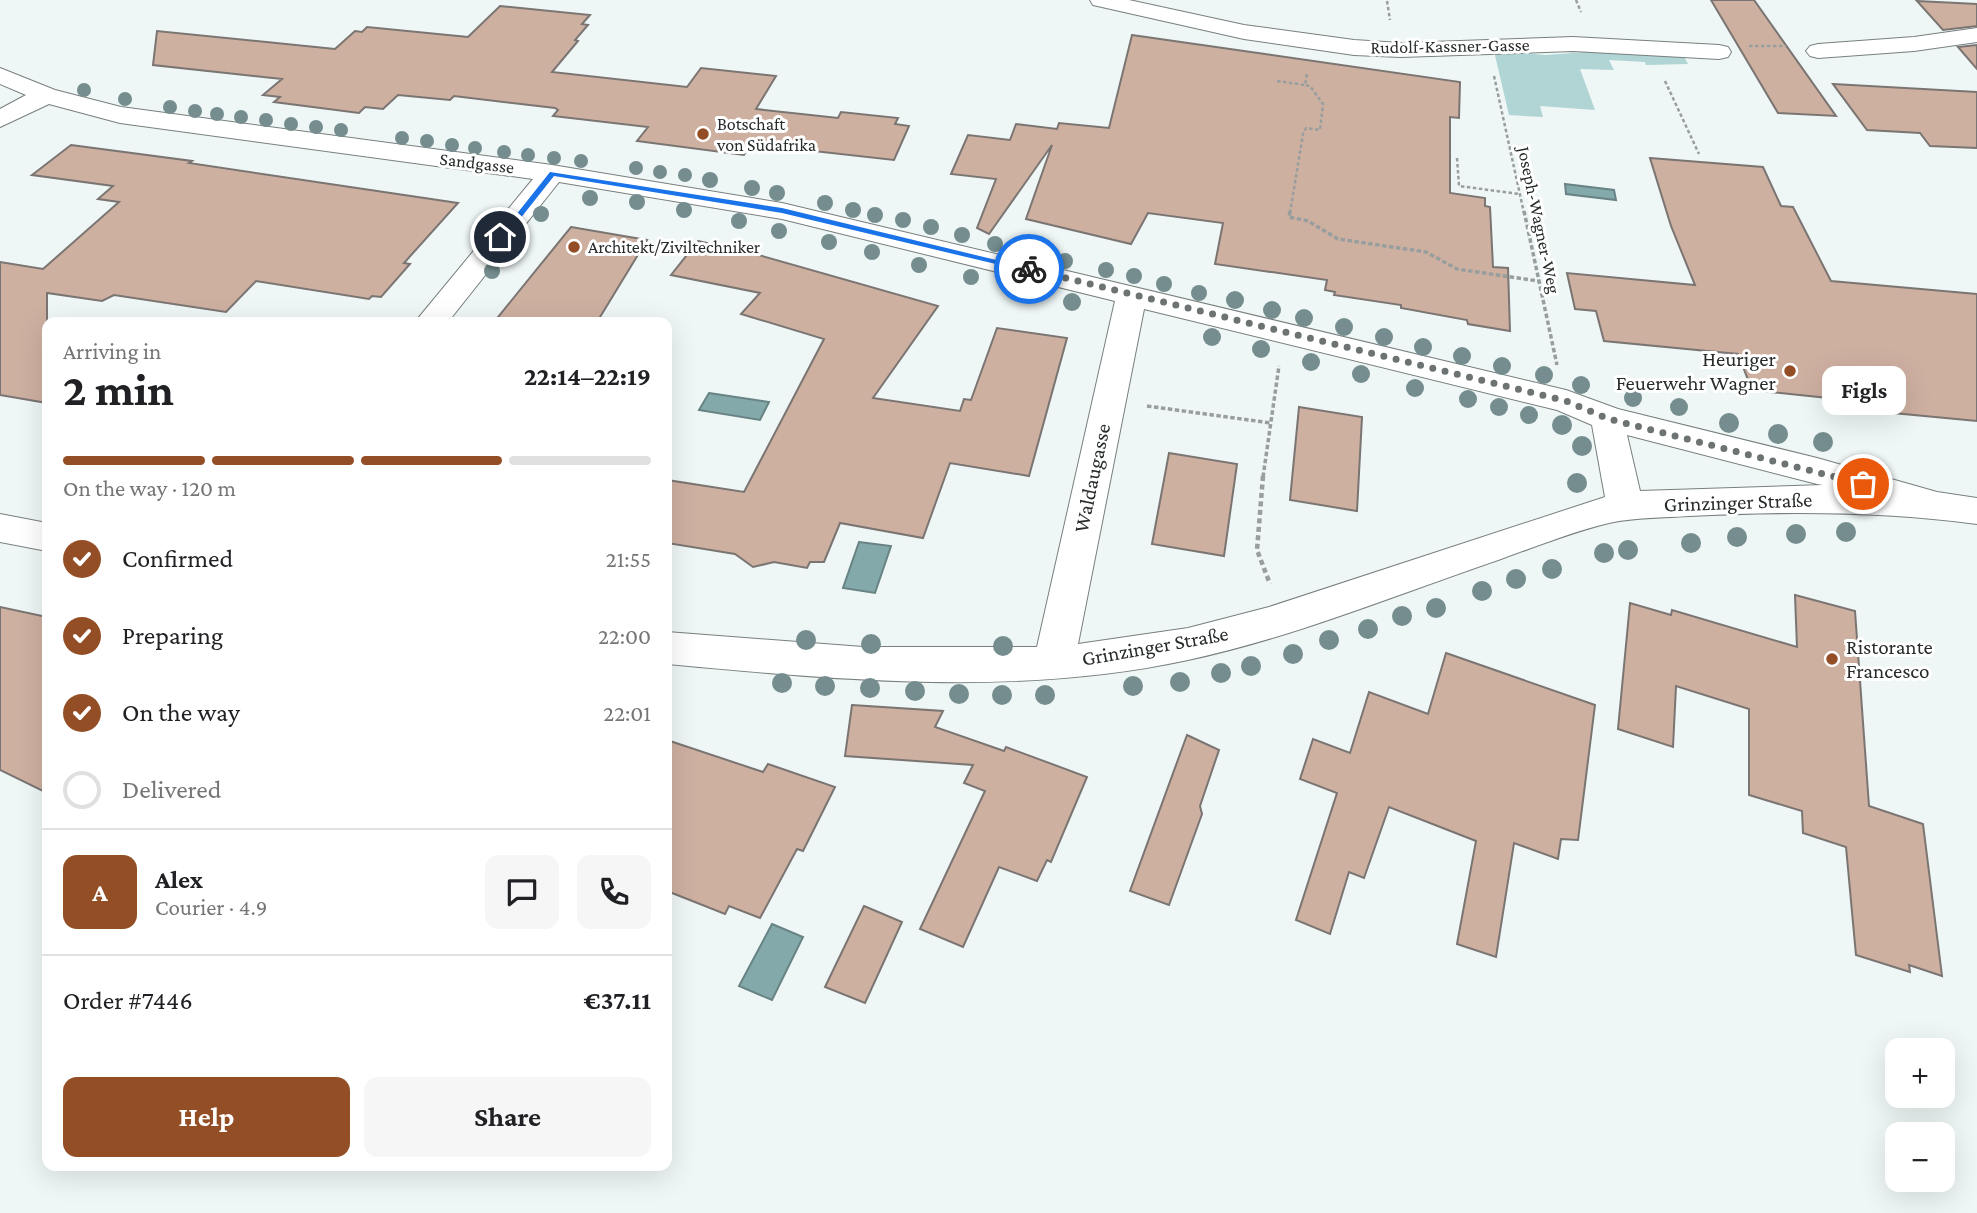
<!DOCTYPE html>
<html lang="en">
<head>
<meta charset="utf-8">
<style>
	body { margin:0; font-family:"Crimson Pro",serif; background:#f6f6f6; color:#202124; height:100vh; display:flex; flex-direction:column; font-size:26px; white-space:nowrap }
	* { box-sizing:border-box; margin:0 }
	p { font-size:23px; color:#757577 }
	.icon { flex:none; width:38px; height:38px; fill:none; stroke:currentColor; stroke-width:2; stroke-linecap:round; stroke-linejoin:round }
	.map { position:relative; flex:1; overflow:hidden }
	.side { position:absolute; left:42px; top:317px; width:630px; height:854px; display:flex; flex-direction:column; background:#fff; border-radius:14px; box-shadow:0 7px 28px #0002 }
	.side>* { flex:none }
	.tools { position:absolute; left:1885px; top:1038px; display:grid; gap:14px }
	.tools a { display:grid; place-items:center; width:70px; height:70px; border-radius:14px; background:#fff; box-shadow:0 7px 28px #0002; font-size:35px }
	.pin { position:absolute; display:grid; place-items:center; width:60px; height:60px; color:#fff; margin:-30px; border:4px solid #fff; border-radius:50%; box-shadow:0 2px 7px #0007 }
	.courier { position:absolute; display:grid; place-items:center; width:70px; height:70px; margin:-35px; border:5px solid #1a73e8; border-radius:50%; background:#fff; color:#222; box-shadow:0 2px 9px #0007 }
	.bubble { position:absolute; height:49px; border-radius:14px; background:#fff; box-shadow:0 7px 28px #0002; font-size:23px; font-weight:700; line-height:49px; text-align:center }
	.head em { font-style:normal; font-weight:700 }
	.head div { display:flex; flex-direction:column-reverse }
	.head { display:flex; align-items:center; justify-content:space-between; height:119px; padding:0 21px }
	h1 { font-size:46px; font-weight:700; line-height:52px }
	.bar { display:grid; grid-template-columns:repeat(4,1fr); gap:10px 7px; align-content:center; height:84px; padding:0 21px }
	.bar i { height:9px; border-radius:5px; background:#e0e0e0 }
	.bar .active { background:#944e25 }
	.bar p { grid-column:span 4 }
	.line { display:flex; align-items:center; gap:18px; padding:0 21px; border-top:2px solid #e0e0e0 }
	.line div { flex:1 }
	.round { display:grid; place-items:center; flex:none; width:74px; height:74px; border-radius:14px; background:#f6f6f6 }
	ol { padding:0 21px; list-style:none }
	li { display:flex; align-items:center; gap:21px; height:77px }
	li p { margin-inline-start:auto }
	li .icon { padding:7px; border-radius:50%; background:#944e25; color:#fff; stroke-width:4 }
	li:last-child { color:#757577 }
	li i { width:38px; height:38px; border:4px solid #e0e0e0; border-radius:50% }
	.action { display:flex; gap:14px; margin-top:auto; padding:14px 21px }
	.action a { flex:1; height:80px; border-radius:14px; background:#944e25; color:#fff; font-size:28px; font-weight:700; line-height:80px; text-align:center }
	.action a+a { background:#f6f6f6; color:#202124 }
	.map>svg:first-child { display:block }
	.green { fill:#b1d4d4 }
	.water { fill:#84a9aa; stroke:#688384; stroke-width:2 }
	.building { fill:#ceb0a1; stroke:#7a7572; stroke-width:2 }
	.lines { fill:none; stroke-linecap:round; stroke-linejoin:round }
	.minor-casing { stroke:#787f7f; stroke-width:2 }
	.path-far2 { stroke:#989e9e; stroke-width:2.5; stroke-dasharray:3.5 2.5; stroke-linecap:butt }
	.path-far1 { stroke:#989e9e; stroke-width:3.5; stroke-dasharray:4.5 2.5; stroke-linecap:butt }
	.path { stroke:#989e9e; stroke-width:4.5; stroke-dasharray:5 3.5; stroke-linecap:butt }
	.minor { fill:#fff; fill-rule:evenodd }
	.tree { fill:#758d8e }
	.route { fill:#1a73e8 }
	.done { stroke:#6d7272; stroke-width:7; stroke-dasharray:0 12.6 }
	.poi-dot { fill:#944e25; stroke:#fff; stroke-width:2.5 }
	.labels { text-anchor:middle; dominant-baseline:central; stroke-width:6; stroke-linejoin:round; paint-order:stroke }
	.far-street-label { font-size:18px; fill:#282b2b; stroke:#fff }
	.far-poi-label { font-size:18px; fill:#282b2b; stroke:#fff; text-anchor:start }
	.poi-label { font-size:21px; fill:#282b2b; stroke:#fff; text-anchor:end }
	.street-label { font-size:21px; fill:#282b2b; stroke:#fff }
</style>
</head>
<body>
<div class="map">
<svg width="1977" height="1213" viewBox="0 0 1977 1213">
	<rect width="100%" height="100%" fill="#eef6f6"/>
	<path class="green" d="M1613 50 1682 53 1688 64 1646 65 1645 62 1609 60 1614 70 1580 69 1595 110 1540 106 1543 117 1509 115 1494 51 1546 55Z"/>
	<g class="water">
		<path d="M1565 184 1614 190 1616 200 1566 194Z"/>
		<path d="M709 393 769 402 760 420 699 410Z"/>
		<path d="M859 542 891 546 875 593 843 588Z"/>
		<path d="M772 924 803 937 772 1000 739 986Z"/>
	</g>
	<g class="building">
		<path d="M1711 0H1754L1836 116 1778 113Z"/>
		<path d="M1917 1 1977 4V26L1943 30Z"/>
		<path d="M500 6 590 15 582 24 588 25 575 40 578 41 552 72 687 87 701 68 776 76 756 109 838 118 841 112 898 118 895 124 909 126 894 160 750 144 744 155 637 141 648 127 553 116 558 110 555 108 454 96 450 100 398 95 383 109 365 107 359 113 274 102 280 97 263 95 282 79 153 65 157 31 335 49 355 31 362 32 367 27 468 37Z"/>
		<path d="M1132 35 1460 82 1459 118 1450 117V193L1485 198V206L1490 207 1493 267 1508 268 1510 331 1468 324 1467 320 1401 308V305L1334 295 1335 292 1325 290 1327 280 1215 264 1223 223 1148 213 1131 244 1026 219 1052 145 989 234 977 228 996 179 951 174 968 135 1010 140 1016 124 1057 129 1059 123 1109 128Z"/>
		<path d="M1977 45V69L1958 47Z"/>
		<path d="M1833 84 1977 92V148L1930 146 1920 133 1867 130Z"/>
		<path d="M71 145 192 161 189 163 458 203 404 263 410 264 381 297 372 296 369 299 256 281 226 312 114 295 102 301 47 293V403L0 395V262L43 269 119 202 98 199 113 186 32 175Z"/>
		<path d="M1650 158 1763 167 1781 206 1793 207 1831 281 1977 294V421L1851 409 1847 400 1752 390 1738 354 1604 341 1596 311 1575 309 1567 273 1695 285 1671 226Z"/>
		<path d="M571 227 647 240 597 322H494Z"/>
		<path d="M698 241 748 252 938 306 873 398 960 411 964 399 971 400 997 328 1067 338 1029 476 950 463 923 538 840 523 824 562H810L807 568 774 562 753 567 735 554 667 543V480L744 492 824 339 741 314 760 293 671 275Z"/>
		<path d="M1299 407 1362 417 1357 511 1290 500Z"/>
		<path d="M1169 453 1237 464 1224 556 1152 544Z"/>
		<path d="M1795 595 1855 611 1869 806 1923 824 1942 976 1909 965 1910 972 1856 955 1846 847 1803 833 1802 811 1749 795V709L1676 686 1673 747 1618 729 1630 603 1671 615 1672 610 1797 647Z"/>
		<path d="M0 607 47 617V793L0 770Z"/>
		<path d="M1446 653 1595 705 1578 840 1561 839 1558 859 1514 843 1496 957 1457 944 1476 841 1389 807 1364 878 1349 872 1330 934 1296 920 1337 793 1300 779 1313 739 1350 753 1369 692 1428 714Z"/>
		<path d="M852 705 943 711 935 727 1004 751 1006 747 1087 777 1051 862 1047 860 1037 881 999 867 963 947 920 929 985 791 964 783 973 765 845 756Z"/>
		<path d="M1187 735 1219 750 1200 806 1202 814 1169 905 1130 891Z"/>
		<path d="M667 740 763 772 768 764 835 787 803 851 797 849 760 918 729 906 725 914 667 891Z"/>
		<path d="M864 906 902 922 865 1003 825 987Z"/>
	</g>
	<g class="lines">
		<g class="minor-casing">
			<g id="minor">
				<path d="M1090 0H1129L1244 25 1354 40 1401 43 1573 37 1719 45 1728 47 1731 52 1728 57 1719 59 1573 51 1401 57 1354 55 1244 39 1093 5Z"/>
				<path d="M1977 28V42L1914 51 1818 58 1810 56 1806 51 1810 46 1818 44 1914 37Z"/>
				<path d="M0 68 55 90 121 107 552 165 782 203 1566 390 1618 409 1817 458 1937 492 1977 498V524C1881 511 1786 511 1689 516 1662 518 1636 517 1609 523 1572 532 1537 546 1501 559 1398 594 1295 637 1188 660 1017 697 840 680 667 664V632L863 647H1037L1115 301 782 219 559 182 448 322H415L533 179 120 123 49 104 0 127V109L26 95 0 84ZM1144 309 1557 410 1592 425 1605 497 1269 607 1188 628 1078 644ZM1627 435 1817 484 1823 485 1640 491Z"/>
				<path d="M0 514 47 523V551L0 542Z"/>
			</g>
		</g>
		<g class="path-far2">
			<path d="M1576 0 1581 12"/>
			<path d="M1387 1 1390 20"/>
			<path d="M1749 46H1786"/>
			<path d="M1494 76 1524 213"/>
			<path d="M1277 81 1305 85"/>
			<path d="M1665 81 1699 154"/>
			<path d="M1457 158 1459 186 1519 194"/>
			<path d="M1290 213 1303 134 1306 128 1320 130 1323 104 1310 86 1305 85 1307 73"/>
		</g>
		<g class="path-far1">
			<path d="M1290 211 1289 217 1308 221 1338 239 1426 252 1457 269 1538 281"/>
			<path d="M1524 211 1557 365"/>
			<path d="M1147 406 1271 423"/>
			<path d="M1263 477 1279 366"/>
		</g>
		<path class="path" d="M1263 476 1257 550 1270 584"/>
		<use href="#minor" class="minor"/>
	</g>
	<g class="tree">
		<circle cx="84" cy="90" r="7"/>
		<circle cx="125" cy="99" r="7"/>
		<circle cx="170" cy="107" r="7"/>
		<circle cx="195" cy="111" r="7"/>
		<circle cx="217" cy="114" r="7"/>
		<circle cx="241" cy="117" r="7"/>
		<circle cx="266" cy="120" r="7"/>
		<circle cx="291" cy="124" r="7"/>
		<circle cx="316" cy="127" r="7"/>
		<circle cx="341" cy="130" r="7"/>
		<circle cx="402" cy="138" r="7"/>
		<circle cx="427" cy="141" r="7"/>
		<circle cx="452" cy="145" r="7"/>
		<circle cx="475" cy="148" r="7"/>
		<circle cx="504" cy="152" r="7"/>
		<circle cx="528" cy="155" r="7"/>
		<circle cx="554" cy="158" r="7"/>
		<circle cx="581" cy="161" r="7"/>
		<circle cx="636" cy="168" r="7"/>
		<circle cx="660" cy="172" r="7"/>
		<circle cx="685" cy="175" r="7"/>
		<circle cx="710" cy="180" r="8"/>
		<circle cx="752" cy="188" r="8"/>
		<circle cx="777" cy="193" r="8"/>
		<circle cx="590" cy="198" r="8"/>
		<circle cx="637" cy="202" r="8"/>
		<circle cx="825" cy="203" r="8"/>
		<circle cx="684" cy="210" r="8"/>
		<circle cx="853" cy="210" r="8"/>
		<circle cx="541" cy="214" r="8"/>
		<circle cx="875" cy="215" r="8"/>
		<circle cx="903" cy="220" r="8"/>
		<circle cx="739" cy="221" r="8"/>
		<circle cx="931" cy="227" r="8"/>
		<circle cx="779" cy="231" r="8"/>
		<circle cx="962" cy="235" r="8"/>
		<circle cx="519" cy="237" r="8"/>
		<circle cx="829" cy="242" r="8"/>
		<circle cx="995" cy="244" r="8"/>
		<circle cx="1027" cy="251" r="8"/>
		<circle cx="872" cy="252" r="8"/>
		<circle cx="1065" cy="261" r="8"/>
		<circle cx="919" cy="265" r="8"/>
		<circle cx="1106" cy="270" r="8"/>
		<circle cx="492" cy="271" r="8"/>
		<circle cx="1134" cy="276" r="8"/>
		<circle cx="971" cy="277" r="8"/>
		<circle cx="1164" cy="284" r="8"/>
		<circle cx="1025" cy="290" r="8"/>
		<circle cx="1199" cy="293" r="8"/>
		<circle cx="1235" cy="300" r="9"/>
		<circle cx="1072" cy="302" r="9"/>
		<circle cx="1272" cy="310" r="9"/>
		<circle cx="1304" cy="318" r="9"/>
		<circle cx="1344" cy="327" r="9"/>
		<circle cx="1212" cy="337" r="9"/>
		<circle cx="1384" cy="337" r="9"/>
		<circle cx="1423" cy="347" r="9"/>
		<circle cx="1261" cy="349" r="9"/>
		<circle cx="1462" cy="356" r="9"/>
		<circle cx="1311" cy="362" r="9"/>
		<circle cx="1502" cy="366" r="9"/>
		<circle cx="1361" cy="374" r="9"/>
		<circle cx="1544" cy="375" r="9"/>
		<circle cx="1581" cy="385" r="9"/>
		<circle cx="1415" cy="388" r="9"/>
		<circle cx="1633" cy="398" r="9"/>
		<circle cx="1468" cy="399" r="9"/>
		<circle cx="1499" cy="407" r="9"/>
		<circle cx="1679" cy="407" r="9"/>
		<circle cx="1529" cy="415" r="9"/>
		<circle cx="1729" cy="423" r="10"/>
		<circle cx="1562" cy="425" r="10"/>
		<circle cx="1778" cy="434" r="10"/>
		<circle cx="1823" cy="442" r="10"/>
		<circle cx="1582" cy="446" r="10"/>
		<circle cx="1577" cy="483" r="10"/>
		<circle cx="1846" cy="532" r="10"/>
		<circle cx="1796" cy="534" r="10"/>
		<circle cx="1737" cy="537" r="10"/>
		<circle cx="1691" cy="543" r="10"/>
		<circle cx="1628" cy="550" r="10"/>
		<circle cx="1604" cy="553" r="10"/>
		<circle cx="1552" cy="569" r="10"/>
		<circle cx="1516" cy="579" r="10"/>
		<circle cx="1482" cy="591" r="10"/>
		<circle cx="1436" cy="608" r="10"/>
		<circle cx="1402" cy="616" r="10"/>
		<circle cx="1368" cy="629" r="10"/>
		<circle cx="806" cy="640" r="10"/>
		<circle cx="1329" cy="640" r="10"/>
		<circle cx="871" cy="644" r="10"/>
		<circle cx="1003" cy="646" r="10"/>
		<circle cx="1293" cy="654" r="10"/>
		<circle cx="1251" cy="666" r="10"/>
		<circle cx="1221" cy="673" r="10"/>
		<circle cx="1180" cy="682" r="10"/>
		<circle cx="782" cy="683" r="10"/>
		<circle cx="825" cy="686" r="10"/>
		<circle cx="1133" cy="686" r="10"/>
		<circle cx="870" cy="688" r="10"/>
		<circle cx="915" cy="691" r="10"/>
		<circle cx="959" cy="694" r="10"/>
		<circle cx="1002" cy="695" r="10"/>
		<circle cx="1045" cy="695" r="10"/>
	</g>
	<path class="route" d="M550 172 782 208 1033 269 1029 272 782 213 554 176 504 239H497Z"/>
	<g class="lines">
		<path class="done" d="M1029 269 1566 401 1609 419 1863 484"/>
	</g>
	<g class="poi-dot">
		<circle cx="703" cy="134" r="7"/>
		<circle cx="574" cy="247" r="7"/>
		<circle cx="1790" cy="371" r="7"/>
		<circle cx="1832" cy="659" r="7"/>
	</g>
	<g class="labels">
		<g class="far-street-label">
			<text transform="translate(1450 46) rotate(-1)">Rudolf-Kassner-Gasse</text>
			<text transform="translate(477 163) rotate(7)">Sandgasse</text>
			<text transform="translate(1539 220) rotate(78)">Joseph-Wagner-Weg</text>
		</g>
		<g class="far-poi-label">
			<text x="717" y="124">Botschaft<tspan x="717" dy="21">von Südafrika</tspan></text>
			<text x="588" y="247">Architekt/Ziviltechniker</text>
		</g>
		<g class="poi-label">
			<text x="1776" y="359">Heuriger<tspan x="1776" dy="24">Feuerwehr Wagner</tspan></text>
			<text x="1846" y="647" text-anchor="start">Ristorante<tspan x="1846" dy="24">Francesco</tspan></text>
		</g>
		<g class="street-label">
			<text transform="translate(1092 478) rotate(-78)">Waldaugasse</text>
			<text transform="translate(1738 502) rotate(-2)">Grinzinger Straße</text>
			<text transform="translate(1155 646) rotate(-10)">Grinzinger Straße</text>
		</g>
	</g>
</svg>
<div class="tools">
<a>+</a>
<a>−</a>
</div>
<div class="pin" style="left:1863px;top:484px;background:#ea580c"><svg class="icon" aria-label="bag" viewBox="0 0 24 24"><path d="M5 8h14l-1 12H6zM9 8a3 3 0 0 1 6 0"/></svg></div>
<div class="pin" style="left:500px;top:237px;background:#1f2937"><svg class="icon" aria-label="home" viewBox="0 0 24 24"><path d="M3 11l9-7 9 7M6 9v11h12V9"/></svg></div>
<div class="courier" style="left:1029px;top:269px"><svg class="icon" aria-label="bike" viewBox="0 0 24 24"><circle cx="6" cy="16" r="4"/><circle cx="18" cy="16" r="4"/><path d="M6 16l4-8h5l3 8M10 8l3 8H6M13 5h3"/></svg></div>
<div class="bubble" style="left:1822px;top:366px;width:84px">Figls</div>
<section class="side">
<div class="head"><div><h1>2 min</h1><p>Arriving in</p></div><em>22:14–22:19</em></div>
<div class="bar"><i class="active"></i><i class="active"></i><i class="active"></i><i></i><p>On the way · 120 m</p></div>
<ol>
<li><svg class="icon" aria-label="check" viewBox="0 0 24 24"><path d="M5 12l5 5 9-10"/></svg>Confirmed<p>21:55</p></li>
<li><svg class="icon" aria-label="check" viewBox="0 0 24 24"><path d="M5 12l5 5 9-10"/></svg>Preparing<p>22:00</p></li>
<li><svg class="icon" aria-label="check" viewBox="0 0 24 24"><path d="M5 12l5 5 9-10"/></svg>On the way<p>22:01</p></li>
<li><i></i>Delivered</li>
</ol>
<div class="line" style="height:126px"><b class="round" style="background:#944e25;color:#fff">A</b><div><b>Alex</b><p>Courier · 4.9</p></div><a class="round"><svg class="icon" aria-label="chat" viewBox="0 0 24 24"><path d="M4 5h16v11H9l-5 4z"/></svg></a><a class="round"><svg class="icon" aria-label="phone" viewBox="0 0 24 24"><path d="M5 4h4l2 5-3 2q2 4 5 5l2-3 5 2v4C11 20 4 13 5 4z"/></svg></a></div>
<div class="line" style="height:91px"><div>Order #7446</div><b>€37.11</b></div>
<div class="action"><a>Help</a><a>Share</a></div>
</section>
</div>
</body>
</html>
